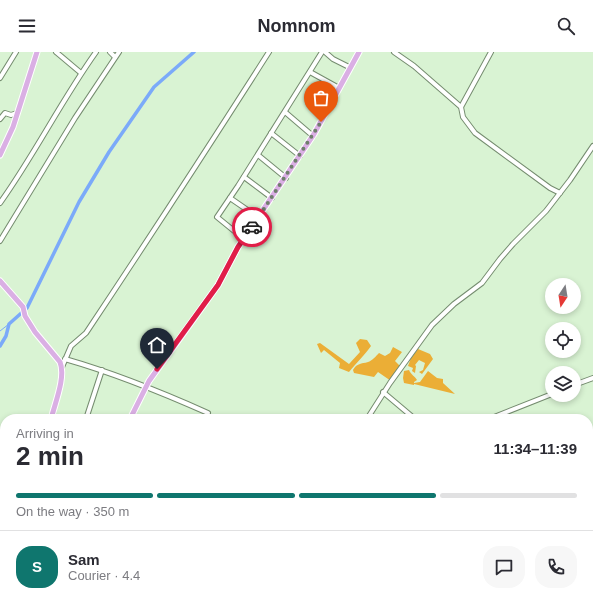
<!DOCTYPE html>
<html lang="en">
<head>
<meta charset="utf-8">
<style>
	body { margin:0; font-family:Helvetica,sans-serif; background:#f7f7f7; color:#2b2b33; height:100vh; display:flex; flex-direction:column; font-size:15px; white-space:nowrap }
	* { box-sizing:border-box; margin:0 }
	p { font-size:13px; color:#7c7c81 }
	.icon { flex:none; width:22px; height:22px; fill:none; stroke:currentColor; stroke-width:2; stroke-linecap:round; stroke-linejoin:round }
	.map { position:relative; flex:1; overflow:hidden }
	.details { position:absolute; left:0px; top:362px; width:593px; height:196px; display:flex; flex-direction:column; background:#fff; border-radius:16px 16px 0 0; box-shadow:0 2px 6px #0003 }
	.details>* { flex:none }
	.needle { width:26px; rotate:192deg }
	.tools { position:absolute; left:545px; top:226px; display:grid; gap:8px }
	.tools a { display:grid; place-items:center; width:36px; height:36px; border-radius:50%; background:#fff; box-shadow:0 2px 6px #0003; font-size:20px }
	.pin { position:absolute; display:grid; place-items:center; width:34px; height:34px; color:#fff; margin:-41px -17px; border-radius:50% 50% 50% 0; rotate:-45deg; box-shadow:0 0 4px #0007 }
	.pin .icon { rotate:45deg }
	.courier { position:absolute; display:grid; place-items:center; width:40px; height:40px; margin:-20px; border:3px solid #e11d48; border-radius:50%; background:#fff; color:#222; box-shadow:0 1px 5px #0007 }
	.summary em { font-style:normal; font-weight:800 }
	.summary div { display:flex; flex-direction:column-reverse }
	.summary { display:flex; align-items:center; justify-content:space-between; height:68px; padding:0 16px }
	h1 { font-size:26px; font-weight:800; line-height:30px }
	.bar { display:grid; grid-template-columns:repeat(4,1fr); gap:6px 4px; align-content:center; height:48px; padding:0 16px }
	.bar i { height:5px; border-radius:3px; background:#e1e1e2 }
	.bar .on { background:#0f766e }
	.bar p { grid-column:span 4 }
	.line { display:flex; align-items:center; gap:10px; padding:0 16px; border-top:1px solid #e1e1e2 }
	.line div { flex:1 }
	.round { display:grid; place-items:center; flex:none; width:42px; height:42px; border-radius:16px; background:#f7f7f7 }
	header { display:flex; justify-content:space-between; align-items:center; height:52px; padding:0 16px; background:#fff; font-size:18px; font-weight:800 }
	.map>svg:first-child { display:block }
	.green { fill:#ebae36 }
	.lines { fill:none; stroke-linecap:round; stroke-linejoin:round }
	.stream { stroke:#7baaf9; stroke-width:1 }
	.canal { stroke:#7baaf9; stroke-width:3.5 }
	.minor-casing { stroke:#758c6f; stroke-width:6 }
	.major-casing { stroke:#fff; stroke-width:7 }
	.minor { stroke:#fff; stroke-width:4 }
	.major { stroke:#daafe4; stroke-width:5 }
	.done { stroke:#6f7f6c; stroke-width:4; stroke-dasharray:0 7.2 }
	.route { stroke:#e11d48; stroke-width:5 }
</style>
</head>
<body>
<header><svg class="icon" aria-label="menu" viewBox="0 0 24 24"><path d="M4 6h16M4 12h16M4 18h16"/></svg>Nomnom<svg class="icon" aria-label="search" viewBox="0 0 24 24"><circle cx="10" cy="10" r="6"/><path d="M15 15l6 6"/></svg></header>
<div class="map">
<svg width="593" height="558" viewBox="0 0 593 558">
	<rect width="100%" height="100%" fill="#d9f3d3"/>
	<g class="green">
		<path d="M360 287 367 288 371 294C365 303 356 311 349 320L339 316 340 311 324 298 321 301 317 292 320 291 349 312 360 300 356 291Z"/>
		<path d="M393 295 402 300 395 309 401 315 391 329 378 320 374 325 354 321 353 318C357 311 361 312 368 310 372 309 376 304 379 301L385 304 390 301Z"/>
		<path d="M418 297 430 302 433 307 422 322 419 320 423 318 425 311 419 308 415 313 416 314 415 321 412 319 413 316 408 314 411 306Z"/>
		<path d="M409 318C411 323 415 324 417 328L414 330V331L420 330 428 319 437 326 443 327V331L455 342 414 332V333L404 331 403 326 404 319Z"/>
		<path d="M588 496 593 497V516L590 518V521L588 523Z"/>
		<path d="M417 553H434L436 555 434 558H425Z"/>
		<path d="M522 553H541L536 558H518Z"/>
	</g>
	<g class="lines">
		<path class="stream" d="M0 279 9 272"/>
		<path class="canal" d="M0 294 6 284 9 272 27 256 79 150 109 100 154 35 194 0"/>
		<g class="minor-casing">
			<g id="minor">
				<path d="M56 0 81 21"/>
				<path d="M110 0 115 5"/>
				<path d="M325 0 333 7 349 15"/>
				<path d="M394 0 414 14 461 55 463 65 475 81 550 136 560 141"/>
				<path d="M310 20 339 36"/>
				<path d="M0 26 16 0"/>
				<path d="M461 55 491 0"/>
				<path d="M285 60 313 84"/>
				<path d="M0 67 5 61 11 63 17 61"/>
				<path d="M271 81 300 104"/>
				<path d="M258 103 286 126"/>
				<path d="M244 125 272 146"/>
				<path d="M230 146 259 166"/>
				<path d="M0 151C35 102 61 49 96 0"/>
				<path d="M244 187 217 165 238 134 322 0"/>
				<path d="M0 189 75 66 119 0"/>
				<path d="M65 307C114 321 161 340 208 361"/>
				<path d="M62 315 71 294 86 281C148 188 209 94 269 0"/>
				<path d="M574 333 593 326"/>
				<path d="M383 340 415 367"/>
				<path d="M86 367 102 318"/>
				<path d="M367 367 390 331 432 273 454 252 482 231 500 207 513 192 546 159 570 128 593 94"/>
				<path d="M489 367 552 342"/>
				<path d="M588 416 593 410"/>
				<path d="M588 534 593 531"/>
				<path d="M55 553 56 558"/>
				<path d="M174 553 175 558"/>
				<path d="M357 553 361 558"/>
				<path d="M387 553 391 558"/>
				<path d="M511 553 512 558"/>
				<path d="M319 558 328 553"/>
				<path d="M553 558 560 553"/>
			</g>
		</g>
		<g class="major-casing">
			<g id="major">
				<path d="M0 103 13 75 37 0"/>
				<path d="M0 229 23 255 25 264 35 280 60 310C66 325 55 351 51 367"/>
				<path d="M130 367 149 329 218 233 238 195 314 82 359 0"/>
				<path d="M105 553 107 558"/>
				<path d="M118 553 119 558"/>
			</g>
		</g>
		<use href="#minor" class="minor"/>
		<use href="#major" class="major"/>
	</g>
	<g class="lines">
		<path class="done" d="M252 175 321 70"/>
		<path class="route" d="M157 317 218 233 238 195 252 175"/>
	</g>
</svg>
<div class="tools">
<a><svg class="needle" viewBox="-14 -14 28 28"><path d="M0-13l5 13h-10z" fill="#e53935"/><path d="M0 13l5-13h-10z" fill="#7c7c81"/></svg></a>
<a><svg class="icon" aria-label="locate" viewBox="0 0 24 24"><circle cx="12" cy="12" r="6"/><path d="M12 2v4M12 18v4M2 12h4M18 12h4"/></svg></a>
<a><svg class="icon" aria-label="layers" viewBox="0 0 24 24"><path d="M12 4l9 5-9 5-9-5zM3 14l9 5 9-5"/></svg></a>
</div>
<div class="pin" style="left:321px;top:70px;background:#ea580c"><svg class="icon" aria-label="bag" viewBox="0 0 24 24"><path d="M5 8h14l-1 12H6zM9 8a3 3 0 0 1 6 0"/></svg></div>
<div class="pin" style="left:157px;top:317px;background:#1f2937"><svg class="icon" aria-label="home" viewBox="0 0 24 24"><path d="M3 11l9-7 9 7M6 9v11h12V9"/></svg></div>
<div class="courier" style="left:252px;top:175px"><svg class="icon" aria-label="car" viewBox="0 0 24 24"><path d="M5 17H2v-5l4-1 3-4h7l3 4 3 1v5h-3M9 17h6M6 11h13"/><circle cx="7" cy="17" r="2"/><circle cx="17" cy="17" r="2"/></svg></div>
<section class="details">
<div class="summary"><div><h1>2 min</h1><p>Arriving in</p></div><em>11:34–11:39</em></div>
<div class="bar"><i class="on"></i><i class="on"></i><i class="on"></i><i></i><p>On the way · 350 m</p></div>
<div class="line" style="height:72px"><b class="round" style="background:#0f766e;color:#fff">S</b><div><b>Sam</b><p>Courier · 4.4</p></div><a class="round"><svg class="icon" aria-label="chat" viewBox="0 0 24 24"><path d="M4 5h16v11H9l-5 4z"/></svg></a><a class="round"><svg class="icon" aria-label="phone" viewBox="0 0 24 24"><path d="M5 4h4l2 5-3 2q2 4 5 5l2-3 5 2v4C11 20 4 13 5 4z"/></svg></a></div>
</section>
</div>
</body>
</html>
